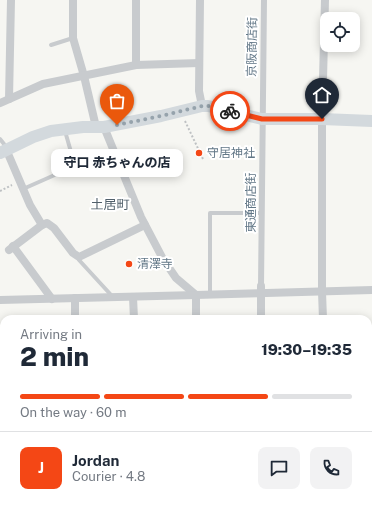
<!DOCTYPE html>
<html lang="en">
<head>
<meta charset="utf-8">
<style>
	body { margin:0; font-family:"Public Sans","Noto Sans JP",sans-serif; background:#f2f2f3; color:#1f2937; height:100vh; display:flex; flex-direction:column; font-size:15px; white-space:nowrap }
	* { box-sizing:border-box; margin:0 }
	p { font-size:13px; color:#747a83 }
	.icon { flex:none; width:22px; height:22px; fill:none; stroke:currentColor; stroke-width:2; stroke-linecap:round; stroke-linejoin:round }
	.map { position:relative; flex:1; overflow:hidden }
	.side { position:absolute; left:0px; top:315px; width:372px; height:196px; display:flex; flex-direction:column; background:#fff; border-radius:12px 12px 0 0; box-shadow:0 2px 10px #0003 }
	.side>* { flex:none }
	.fabs { position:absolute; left:320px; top:12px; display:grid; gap:8px }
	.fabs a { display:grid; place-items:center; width:40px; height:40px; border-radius:8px; background:#fff; box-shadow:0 2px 10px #0003; font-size:20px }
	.pin { position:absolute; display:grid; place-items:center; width:34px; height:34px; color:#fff; margin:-41px -17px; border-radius:50% 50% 50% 0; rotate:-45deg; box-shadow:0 0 4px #0007 }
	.pin .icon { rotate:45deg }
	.courier { position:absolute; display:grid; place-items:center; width:40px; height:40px; margin:-20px; border:3px solid #f44715; border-radius:50%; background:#fff; color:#222; box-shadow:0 1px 5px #0007 }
	.bubble { position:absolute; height:28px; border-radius:8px; background:#fff; box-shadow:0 2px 10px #0003; font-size:13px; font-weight:800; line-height:28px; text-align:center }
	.summary em { font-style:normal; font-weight:800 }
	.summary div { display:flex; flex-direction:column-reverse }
	.summary { display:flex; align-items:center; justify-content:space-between; height:68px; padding:0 20px }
	h1 { font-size:26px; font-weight:800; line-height:30px }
	.bar { display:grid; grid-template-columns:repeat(4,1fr); gap:6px 4px; align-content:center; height:48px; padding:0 20px }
	.bar i { height:5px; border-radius:3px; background:#e0e1e3 }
	.bar .active { background:#f44715 }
	.bar p { grid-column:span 4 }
	.line { display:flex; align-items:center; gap:10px; padding:0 20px; border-top:1px solid #e0e1e3 }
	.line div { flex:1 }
	.round { display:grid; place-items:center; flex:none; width:42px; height:42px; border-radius:8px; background:#f2f2f3 }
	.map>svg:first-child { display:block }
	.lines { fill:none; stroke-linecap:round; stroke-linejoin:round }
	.path { stroke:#bec1c3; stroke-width:2; stroke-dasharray:2 2; stroke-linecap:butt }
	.service { stroke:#c8cbce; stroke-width:4 }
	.pedestrian { stroke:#c8cbce; stroke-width:6 }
	.minor { stroke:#c8cbce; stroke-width:8 }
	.secondary { stroke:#d3d9dd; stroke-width:12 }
	.done { stroke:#96a3ac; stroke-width:4; stroke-dasharray:0 7.2 }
	.route { stroke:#f44715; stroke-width:5 }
	.poi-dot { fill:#f44715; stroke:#fff; stroke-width:1.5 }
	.labels { text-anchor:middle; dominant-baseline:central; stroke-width:4; stroke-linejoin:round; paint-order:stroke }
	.street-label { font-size:12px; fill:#627787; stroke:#fff }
	.poi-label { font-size:12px; fill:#627787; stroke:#fff; text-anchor:start }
	.neighbourhood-label { font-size:13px; fill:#51606b; stroke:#fff }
</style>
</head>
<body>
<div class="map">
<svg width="372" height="511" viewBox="0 0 372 511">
	<rect width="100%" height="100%" fill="#f6f6f2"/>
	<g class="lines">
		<g class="path">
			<path d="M185 121 203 159"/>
			<path d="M0 191 12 185"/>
		</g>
		<g class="service">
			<path d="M51 45 73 38"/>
			<path d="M0 139 4 144 6 149"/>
			<path d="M23 189 75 166 65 131"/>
			<path d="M79 257V260L112 296"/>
			<path d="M210 294V213H262"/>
		</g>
		<path class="pedestrian" d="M261 286 264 0"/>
		<g class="minor">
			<path d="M73 0V38L84 76 96 127"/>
			<path d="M136 0V65"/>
			<path d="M200 0 199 91 202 106"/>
			<path d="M9 99 11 0"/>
			<path d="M0 103 43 84 136 65 199 63"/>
			<path d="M104 127 141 217 163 259 176 278 196 295V319"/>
			<path d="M6 149 30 205 42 225 47 223 54 228 73 253 79 257 145 225"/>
			<path d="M13 246 52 299"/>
			<path d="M9 250 42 225"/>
			<path d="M133 297 134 319"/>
			<path d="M75 298V319"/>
			<path d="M0 300 196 295 372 290"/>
			<path d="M261 319V286"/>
			<path d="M323 319 322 292V119L325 0"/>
			<path d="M368 450H372"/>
			<path d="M0 461H4"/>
			<path d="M76 507V511"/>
			<path d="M139 507V511"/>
			<path d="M202 507V511"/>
			<path d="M265 507V511"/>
		</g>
		<path class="secondary" d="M0 153 33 137 51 131 83 127H104L161 116 202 106H208L262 119H322L372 121"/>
	</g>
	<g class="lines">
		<path class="done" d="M117 125 161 116 202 106H208L230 111"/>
		<path class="route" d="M230 111 262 119H322"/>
	</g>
	<g class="poi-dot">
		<circle cx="199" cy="153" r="4"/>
		<circle cx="129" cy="264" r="4"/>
	</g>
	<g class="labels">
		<g class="street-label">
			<text transform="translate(252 47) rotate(-89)">京阪商店街</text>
			<text transform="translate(251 203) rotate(-90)">東通商店街</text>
		</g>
		<g class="poi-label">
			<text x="207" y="153">守居神社</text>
			<text x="137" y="264">清澤寺</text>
		</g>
		<g class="neighbourhood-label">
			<text x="110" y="204">土居町</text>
		</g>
	</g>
</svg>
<div class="fabs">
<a><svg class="icon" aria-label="locate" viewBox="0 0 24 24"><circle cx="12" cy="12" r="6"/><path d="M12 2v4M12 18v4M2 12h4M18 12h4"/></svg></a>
</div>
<div class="pin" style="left:117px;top:125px;background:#ea580c"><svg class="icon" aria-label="bag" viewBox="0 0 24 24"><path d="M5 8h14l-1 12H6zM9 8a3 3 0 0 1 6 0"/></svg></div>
<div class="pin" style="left:322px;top:119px;background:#1f2937"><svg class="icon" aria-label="home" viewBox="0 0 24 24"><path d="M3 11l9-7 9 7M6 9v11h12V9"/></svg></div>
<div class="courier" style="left:230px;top:111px"><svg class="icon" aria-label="bike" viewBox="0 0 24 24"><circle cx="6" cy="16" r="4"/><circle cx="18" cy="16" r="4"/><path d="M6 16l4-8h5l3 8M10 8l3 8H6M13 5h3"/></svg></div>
<div class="bubble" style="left:51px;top:149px;width:132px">守口 赤ちゃんの店</div>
<section class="side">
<div class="summary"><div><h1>2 min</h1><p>Arriving in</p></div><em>19:30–19:35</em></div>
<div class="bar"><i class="active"></i><i class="active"></i><i class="active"></i><i></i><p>On the way · 60 m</p></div>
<div class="line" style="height:72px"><b class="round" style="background:#f44715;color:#fff">J</b><div><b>Jordan</b><p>Courier · 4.8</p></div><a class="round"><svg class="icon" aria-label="chat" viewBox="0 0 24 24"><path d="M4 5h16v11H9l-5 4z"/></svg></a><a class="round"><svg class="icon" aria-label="phone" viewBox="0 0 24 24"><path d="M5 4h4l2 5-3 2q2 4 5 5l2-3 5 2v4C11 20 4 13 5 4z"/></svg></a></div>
</section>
</div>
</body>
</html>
